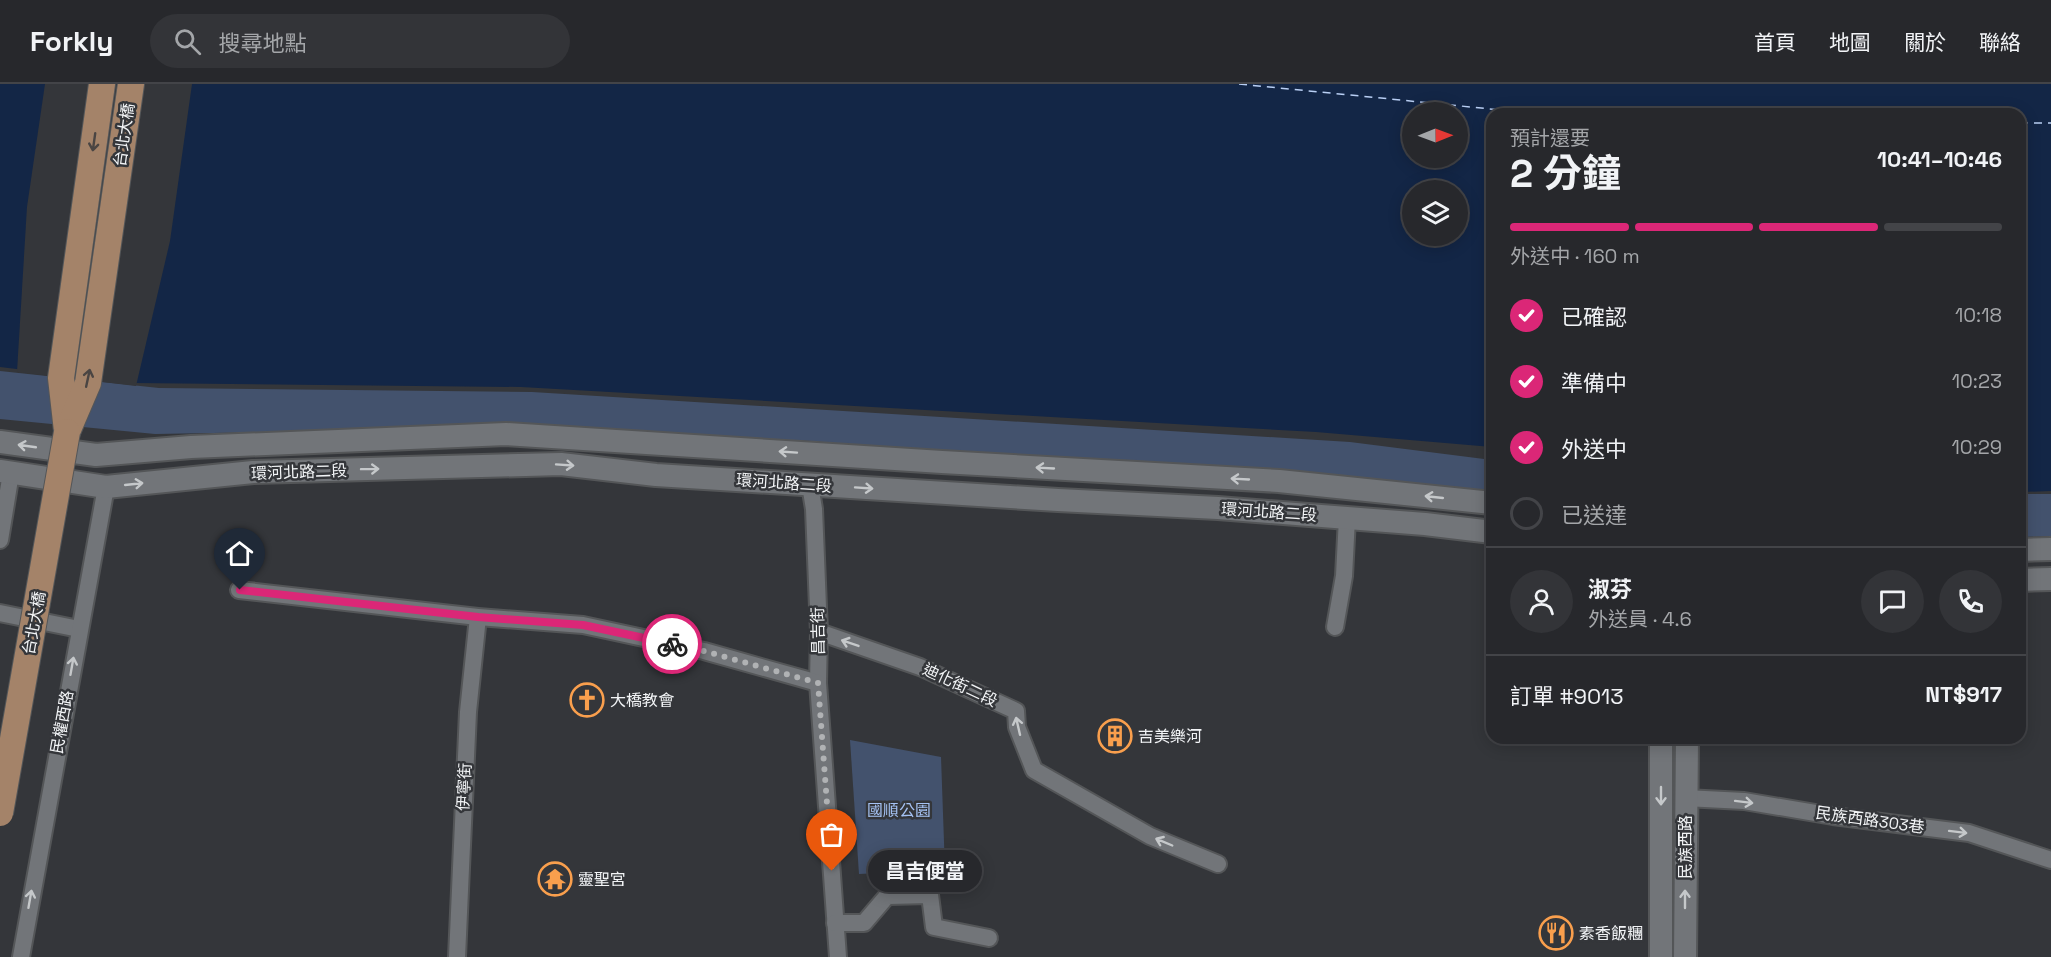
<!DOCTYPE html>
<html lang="zh-TW">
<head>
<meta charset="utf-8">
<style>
	body { margin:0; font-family:"Space Grotesk","Noto Sans TC",sans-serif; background:#333438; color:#f1f3f6; height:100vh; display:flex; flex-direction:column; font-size:22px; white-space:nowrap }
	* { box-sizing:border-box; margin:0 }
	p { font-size:20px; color:#a4a6a9 }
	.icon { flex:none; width:33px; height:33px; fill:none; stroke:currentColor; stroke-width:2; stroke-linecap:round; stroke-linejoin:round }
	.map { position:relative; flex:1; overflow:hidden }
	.details { position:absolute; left:1486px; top:24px; width:540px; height:636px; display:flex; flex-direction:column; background:#27282c; border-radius:18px; box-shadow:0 3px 15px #0003,0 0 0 2px #434448 }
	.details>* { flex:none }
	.needle { width:39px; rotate:89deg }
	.tools { position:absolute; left:1402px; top:18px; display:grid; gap:12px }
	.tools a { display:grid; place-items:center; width:66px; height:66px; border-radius:50%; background:#27282c; box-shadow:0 3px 15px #0003,0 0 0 2px #434448; font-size:30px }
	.pin { position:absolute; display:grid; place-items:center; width:51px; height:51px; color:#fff; margin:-62px -26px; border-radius:50% 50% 50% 0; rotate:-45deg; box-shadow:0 0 6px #0007 }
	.pin .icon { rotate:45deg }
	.courier { position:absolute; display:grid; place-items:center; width:60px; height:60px; margin:-30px; border:4px solid #db2777; border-radius:50%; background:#fff; color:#222; box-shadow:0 2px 8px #0007 }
	.bubble { position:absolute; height:42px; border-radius:21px; background:#27282c; box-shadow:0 3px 15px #0003,0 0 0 2px #434448; font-size:20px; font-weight:700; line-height:42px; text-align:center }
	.headline em { font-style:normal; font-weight:700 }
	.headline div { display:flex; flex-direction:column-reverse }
	.headline { display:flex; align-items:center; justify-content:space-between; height:102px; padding:0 24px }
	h1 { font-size:39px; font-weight:700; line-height:45px }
	.bar { display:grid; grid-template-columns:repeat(4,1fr); gap:9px 6px; align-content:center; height:72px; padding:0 24px }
	.bar i { height:8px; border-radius:4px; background:#434448 }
	.bar .selected { background:#db2777 }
	.bar p { grid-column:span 4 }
	.line { display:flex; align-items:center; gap:15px; padding:0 24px; border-top:2px solid #434448 }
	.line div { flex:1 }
	.round { display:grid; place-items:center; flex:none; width:63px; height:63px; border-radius:32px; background:#333438 }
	ol { padding:0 24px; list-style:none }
	li { display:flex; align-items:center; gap:18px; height:66px }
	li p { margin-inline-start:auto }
	li .icon { padding:6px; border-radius:50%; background:#db2777; color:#fff; stroke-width:4 }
	li:last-child { color:#a4a6a9 }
	li i { width:33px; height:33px; border:3px solid #434448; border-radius:50% }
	header { display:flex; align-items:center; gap:36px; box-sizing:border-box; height:84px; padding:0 30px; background:#27282c; border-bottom:2px solid #434448 }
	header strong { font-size:28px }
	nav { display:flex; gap:33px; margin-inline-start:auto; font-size:21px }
	.search { width:420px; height:54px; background:#333438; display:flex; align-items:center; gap:15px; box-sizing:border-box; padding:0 21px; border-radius:33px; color:#a4a6a9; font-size:22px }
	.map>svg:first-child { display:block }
	.green { fill:#43526d }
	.water { fill:#132646; fill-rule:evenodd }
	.pier { fill:#34363a }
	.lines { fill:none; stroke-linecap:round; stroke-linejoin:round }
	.ferry { stroke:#b9cff4; stroke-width:1.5; stroke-dasharray:8 6; stroke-linecap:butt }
	.street-casing { stroke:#545658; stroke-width:20 }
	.secondary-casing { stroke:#545658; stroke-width:26 }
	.primary-casing { stroke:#545658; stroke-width:28 }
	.street { stroke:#727579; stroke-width:16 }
	.secondary { stroke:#727579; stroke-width:22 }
	.primary { stroke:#a48369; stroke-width:26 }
	.primary-bridge-casing { stroke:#545658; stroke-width:28; stroke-linecap:butt }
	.primary-bridge { stroke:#a48369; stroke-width:26 }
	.oneway { stroke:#4a4543 }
	.oneway2 { stroke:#c5c8ca }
	.done { stroke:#b0b2b4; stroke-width:6; stroke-dasharray:0 10.8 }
	.route { stroke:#db2777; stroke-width:8 }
	.labels { text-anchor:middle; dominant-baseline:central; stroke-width:5; stroke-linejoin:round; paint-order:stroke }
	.street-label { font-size:16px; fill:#f2f4f6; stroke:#34363a }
	.poi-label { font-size:16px; fill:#f2f4f6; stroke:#34363a; text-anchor:start }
	.park-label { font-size:16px; fill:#a5c2f3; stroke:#34363a }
</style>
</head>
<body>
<header>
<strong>Forkly</strong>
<div class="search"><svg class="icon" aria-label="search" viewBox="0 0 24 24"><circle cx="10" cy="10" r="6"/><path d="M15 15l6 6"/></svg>搜尋地點</div>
<nav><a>首頁</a><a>地圖</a><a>關於</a><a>聯絡</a></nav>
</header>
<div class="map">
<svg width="2051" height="873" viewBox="0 0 2051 873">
	<rect width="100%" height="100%" fill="#34363a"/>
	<g class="green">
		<path d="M0 287 159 304 532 308 1350 358 1492 376V414L811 357 512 344 155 350 0 335Z"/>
		<path d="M2021 410H2051V452L2021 453Z"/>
		<path d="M850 656 941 673 945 786 859 790Z"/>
	</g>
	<path class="water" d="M0 0H2051V407L2021 408 2020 30H1492V363L1316 348 521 303 132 299 0 283ZM1413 28H1458V74H1413ZM1413 106H1458V152H1413Z"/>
	<path class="pier" d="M45 0H192L170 157 136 302 17 288 27 123Z"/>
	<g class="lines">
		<g class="ferry">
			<path d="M1239 0 1511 27 1574 30"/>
			<path d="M2020 39H2051"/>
		</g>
		<g class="street-casing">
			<g id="street">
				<path d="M810 401 814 425 819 548 818 599 838 873"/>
				<path d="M0 456 11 389"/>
				<path d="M239 506 478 533 583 541 704 567 818 599"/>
				<path d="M0 529 79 545"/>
				<path d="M1335 543 1344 492 1347 434"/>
				<path d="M819 548 920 583 1016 627 1017 643 1034 686 1150 752 1218 780"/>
				<path d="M1685 714 1744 717 1833 732 1969 749 2051 776"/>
				<path d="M835 839H864L887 812 930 811 934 843 989 854"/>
				<path d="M21 873 106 403"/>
				<path d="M457 873 468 628 478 533"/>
			</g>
		</g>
		<g class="secondary-casing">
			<g id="secondary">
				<path d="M0 358 96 371 191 363 506 350 942 378 1279 397 1492 419"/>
				<path d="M0 387 106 403 253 388 561 380 656 391 1058 416 1218 424 1425 440 1492 448"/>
				<path d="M2020 466 2051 465"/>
				<path d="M2020 496 2051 495"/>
				<path d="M1661 873V654"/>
				<path d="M1685 873 1687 654"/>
			</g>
		</g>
		<g class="primary-casing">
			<g id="primary">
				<path d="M67 347 61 294 102 0"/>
				<path d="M67 348 88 299 131 0"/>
			</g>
		</g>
		<use href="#street" class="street"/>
		<use href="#secondary" class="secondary"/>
		<use href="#primary" class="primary"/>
		<g class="primary-bridge-casing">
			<path id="primary-bridge" d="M0 729 67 348"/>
		</g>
		<use href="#primary-bridge" class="primary-bridge"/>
	</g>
	<defs><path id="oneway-shaft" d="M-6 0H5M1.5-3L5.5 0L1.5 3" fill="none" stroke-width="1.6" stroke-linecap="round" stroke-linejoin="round" transform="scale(1.5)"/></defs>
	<g class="oneway">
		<use href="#oneway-shaft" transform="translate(94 58) rotate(98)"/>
		<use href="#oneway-shaft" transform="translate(88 294) rotate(-78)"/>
	</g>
	<g class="oneway2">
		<use href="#oneway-shaft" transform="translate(27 362) rotate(-172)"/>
		<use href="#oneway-shaft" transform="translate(788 368) rotate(-176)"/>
		<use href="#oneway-shaft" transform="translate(565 381) rotate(4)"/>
		<use href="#oneway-shaft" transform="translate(1045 384) rotate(-177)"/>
		<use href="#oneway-shaft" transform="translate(370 385) rotate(-1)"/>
		<use href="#oneway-shaft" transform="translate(1240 395) rotate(-177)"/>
		<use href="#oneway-shaft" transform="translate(134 400) rotate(-6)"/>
		<use href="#oneway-shaft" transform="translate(864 404) rotate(4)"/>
		<use href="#oneway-shaft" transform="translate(1434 413) rotate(-174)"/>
		<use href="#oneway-shaft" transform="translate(850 559) rotate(-161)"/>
		<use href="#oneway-shaft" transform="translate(72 582) rotate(-80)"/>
		<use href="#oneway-shaft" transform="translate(1018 642) rotate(-103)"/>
		<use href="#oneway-shaft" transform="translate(1661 712) rotate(90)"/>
		<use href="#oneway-shaft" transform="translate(1744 718) rotate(7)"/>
		<use href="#oneway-shaft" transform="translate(1958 748) rotate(7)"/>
		<use href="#oneway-shaft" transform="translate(1164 758) rotate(-157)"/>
		<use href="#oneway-shaft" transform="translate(30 815) rotate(-80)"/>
		<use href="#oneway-shaft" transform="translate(1685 815) rotate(-90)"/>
	</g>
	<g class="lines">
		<path class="done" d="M672 560 704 567 818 599 832 787"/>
		<path class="route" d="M240 506 478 533 583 541 672 560"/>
	</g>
	<defs>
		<g id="church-ring" transform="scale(1.725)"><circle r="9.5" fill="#34363a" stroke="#f99f4d" stroke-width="1.5"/><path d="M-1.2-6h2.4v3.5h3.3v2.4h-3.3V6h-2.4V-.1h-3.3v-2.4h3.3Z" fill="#f99f4d"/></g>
		<g id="building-ring" transform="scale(1.725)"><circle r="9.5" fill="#34363a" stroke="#f99f4d" stroke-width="1.5"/><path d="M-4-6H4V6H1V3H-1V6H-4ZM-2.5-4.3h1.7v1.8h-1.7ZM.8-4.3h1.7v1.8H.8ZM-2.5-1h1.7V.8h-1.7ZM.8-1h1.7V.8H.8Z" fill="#f99f4d"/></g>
		<g id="temple-ring" transform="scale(1.725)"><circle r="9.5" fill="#34363a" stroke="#f99f4d" stroke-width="1.5"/><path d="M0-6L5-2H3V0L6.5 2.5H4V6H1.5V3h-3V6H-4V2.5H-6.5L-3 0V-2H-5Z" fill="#f99f4d"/></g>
		<g id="restaurant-ring" transform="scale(1.725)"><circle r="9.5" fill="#34363a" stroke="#f99f4d" stroke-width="1.5"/><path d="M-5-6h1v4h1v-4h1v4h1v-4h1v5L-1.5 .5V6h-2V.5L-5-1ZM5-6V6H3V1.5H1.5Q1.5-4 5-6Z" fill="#f99f4d"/></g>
	</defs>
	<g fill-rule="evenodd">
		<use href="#church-ring" x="587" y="616"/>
		<use href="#building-ring" x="1115" y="652"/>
		<use href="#temple-ring" x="555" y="795"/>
		<use href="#restaurant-ring" x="1556" y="849"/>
	</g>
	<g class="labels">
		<g class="street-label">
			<text transform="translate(124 51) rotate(-82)">台北大橋</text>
			<text transform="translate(299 388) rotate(-2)">環河北路二段</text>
			<text transform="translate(784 399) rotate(4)">環河北路二段</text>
			<text transform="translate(1269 428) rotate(4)">環河北路二段</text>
			<text transform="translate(34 539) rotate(-80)">台北大橋</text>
			<text transform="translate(818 547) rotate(-91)">昌吉街</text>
			<text transform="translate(960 601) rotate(25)">迪化街二段</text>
			<text transform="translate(62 638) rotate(-80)">民權西路</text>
			<text transform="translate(464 703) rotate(-87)">伊寧街</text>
			<text transform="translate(1870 736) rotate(8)">民族西路303巷</text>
			<text transform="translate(1685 763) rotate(-90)">民族西路</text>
		</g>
		<g class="poi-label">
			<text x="610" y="616">大橋教會</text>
			<text x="1138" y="652">吉美樂河</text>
			<text x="578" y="795">靈聖宮</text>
			<text x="1579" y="849">素香飯糰</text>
		</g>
		<g class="park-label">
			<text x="899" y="726">國順公園</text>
		</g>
	</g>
</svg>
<div class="tools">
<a><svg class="needle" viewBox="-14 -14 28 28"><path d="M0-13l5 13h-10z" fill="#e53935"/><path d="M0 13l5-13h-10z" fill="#a4a6a9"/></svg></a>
<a><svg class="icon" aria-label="layers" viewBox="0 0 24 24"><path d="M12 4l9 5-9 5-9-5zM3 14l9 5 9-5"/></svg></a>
</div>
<div class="pin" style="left:832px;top:787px;background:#ea580c"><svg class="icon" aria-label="bag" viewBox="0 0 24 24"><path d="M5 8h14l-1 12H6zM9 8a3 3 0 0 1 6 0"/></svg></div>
<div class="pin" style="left:240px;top:506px;background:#1f2937"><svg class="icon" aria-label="home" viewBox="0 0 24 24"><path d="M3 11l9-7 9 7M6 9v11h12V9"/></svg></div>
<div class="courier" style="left:672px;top:560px"><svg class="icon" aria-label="bike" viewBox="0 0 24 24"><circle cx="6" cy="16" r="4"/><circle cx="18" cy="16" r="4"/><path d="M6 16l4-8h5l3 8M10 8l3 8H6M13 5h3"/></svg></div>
<div class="bubble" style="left:868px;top:766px;width:114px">昌吉便當</div>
<section class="details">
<div class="headline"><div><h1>2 分鐘</h1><p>預計還要</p></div><em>10:41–10:46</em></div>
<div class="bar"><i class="selected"></i><i class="selected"></i><i class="selected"></i><i></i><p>外送中 · 160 m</p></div>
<ol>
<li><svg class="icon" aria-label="check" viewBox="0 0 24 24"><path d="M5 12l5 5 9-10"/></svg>已確認<p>10:18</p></li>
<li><svg class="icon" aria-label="check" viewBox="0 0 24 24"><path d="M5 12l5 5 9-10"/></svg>準備中<p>10:23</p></li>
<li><svg class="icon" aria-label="check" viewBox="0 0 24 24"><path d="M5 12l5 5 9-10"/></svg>外送中<p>10:29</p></li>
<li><i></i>已送達</li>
</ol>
<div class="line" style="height:108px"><a class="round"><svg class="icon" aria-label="person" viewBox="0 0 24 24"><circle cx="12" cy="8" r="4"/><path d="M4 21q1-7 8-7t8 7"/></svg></a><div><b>淑芬</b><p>外送員 · 4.6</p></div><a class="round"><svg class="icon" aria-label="chat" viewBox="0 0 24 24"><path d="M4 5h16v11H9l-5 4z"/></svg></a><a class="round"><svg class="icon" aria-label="phone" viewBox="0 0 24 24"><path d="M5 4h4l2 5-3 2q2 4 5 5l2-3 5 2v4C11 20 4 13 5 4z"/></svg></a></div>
<div class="line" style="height:78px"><div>訂單 #9013</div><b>NT$917</b></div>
</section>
</div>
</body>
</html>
